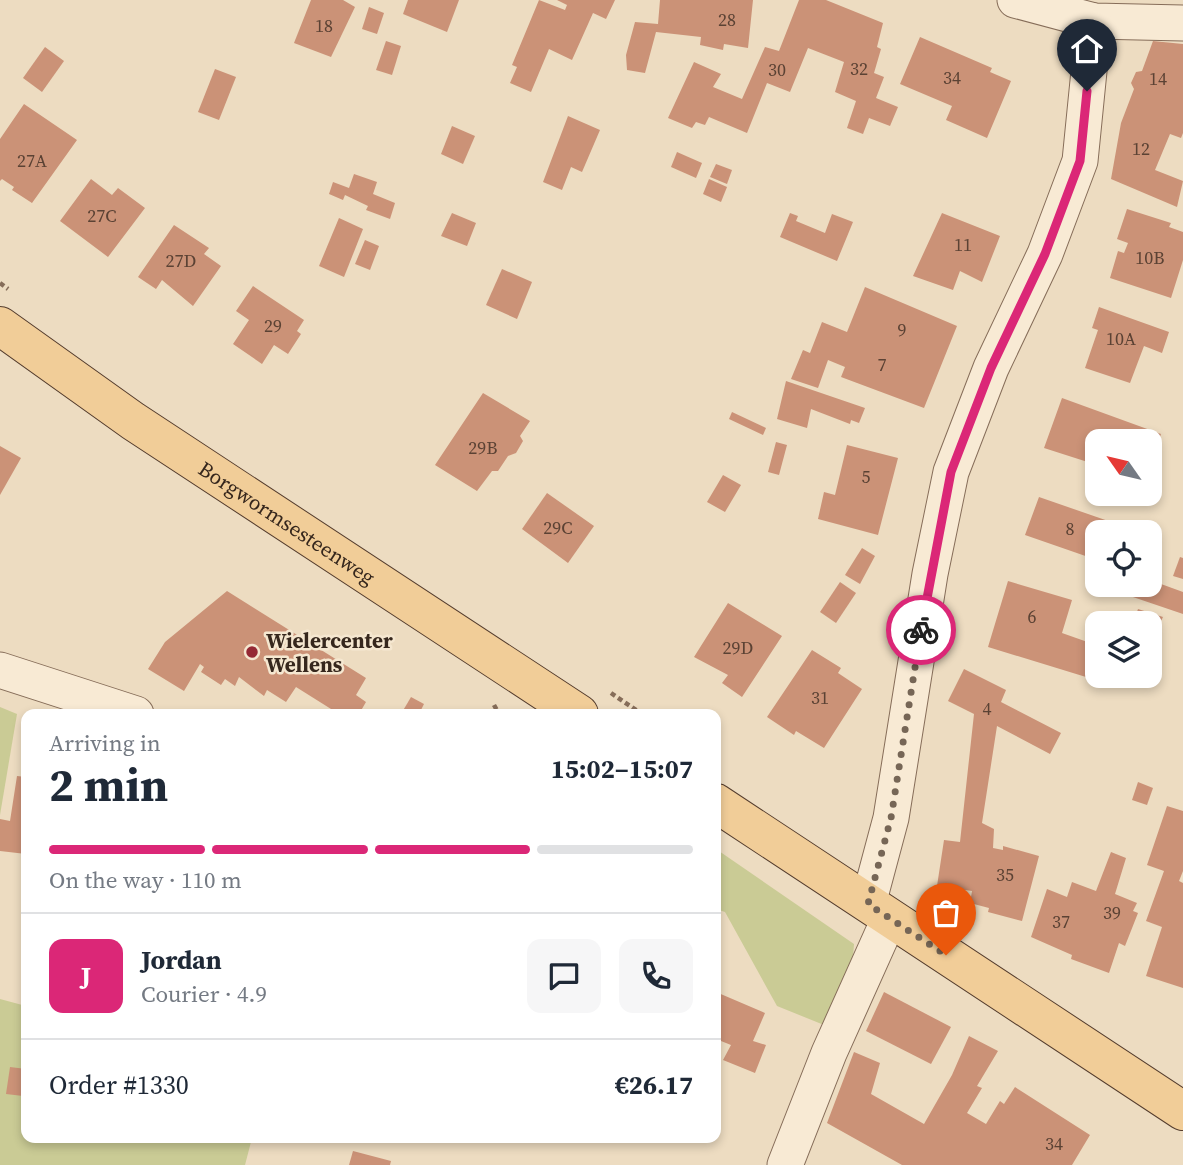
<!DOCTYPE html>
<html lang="en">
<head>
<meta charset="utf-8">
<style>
	body { margin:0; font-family:"Source Serif 4",serif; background:#f6f6f7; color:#1f2937; height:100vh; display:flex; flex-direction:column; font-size:26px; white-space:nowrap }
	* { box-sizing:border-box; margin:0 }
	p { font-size:23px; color:#747a83 }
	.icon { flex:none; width:38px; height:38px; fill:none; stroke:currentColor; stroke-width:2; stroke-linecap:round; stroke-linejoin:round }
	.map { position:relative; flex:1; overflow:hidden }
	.drawer { position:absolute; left:21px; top:709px; width:700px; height:434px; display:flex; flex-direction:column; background:#fff; border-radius:14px; box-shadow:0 4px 10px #0003 }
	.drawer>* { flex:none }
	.needle { width:46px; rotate:304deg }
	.buttons { position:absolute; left:1085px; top:429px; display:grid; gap:14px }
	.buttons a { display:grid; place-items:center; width:77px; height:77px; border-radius:14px; background:#fff; box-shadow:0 4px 10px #0003; font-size:35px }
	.pin { position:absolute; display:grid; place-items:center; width:60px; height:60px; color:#fff; margin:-72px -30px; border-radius:50% 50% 50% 0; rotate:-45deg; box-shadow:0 0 7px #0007 }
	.pin .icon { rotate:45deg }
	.courier { position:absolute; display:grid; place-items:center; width:70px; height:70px; margin:-35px; border:5px solid #db2777; border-radius:50%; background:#fff; color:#222; box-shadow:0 2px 9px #0007 }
	.summary em { font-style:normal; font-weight:700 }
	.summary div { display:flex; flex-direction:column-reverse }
	.summary { display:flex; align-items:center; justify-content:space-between; height:119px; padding:0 28px }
	h1 { font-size:46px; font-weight:700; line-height:52px }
	.bar { display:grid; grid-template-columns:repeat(4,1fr); gap:10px 7px; align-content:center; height:84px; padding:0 28px }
	.bar i { height:9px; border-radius:5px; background:#e0e1e3 }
	.bar .active { background:#db2777 }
	.bar p { grid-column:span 4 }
	.line { display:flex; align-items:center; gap:18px; padding:0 28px; border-top:2px solid #e0e1e3 }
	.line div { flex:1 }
	.round { display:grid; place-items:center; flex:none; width:74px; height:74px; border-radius:14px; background:#f6f6f7 }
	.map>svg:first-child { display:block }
	.green { fill:#cacb95 }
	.building { fill:#cb9277 }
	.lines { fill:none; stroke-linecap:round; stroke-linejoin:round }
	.minor-casing { stroke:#866d59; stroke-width:37 }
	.major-casing { stroke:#543c2d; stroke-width:40 }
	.path { stroke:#866d59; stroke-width:4.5; stroke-dasharray:5 3.5; stroke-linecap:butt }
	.minor { stroke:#f8ead4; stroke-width:35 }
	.major { stroke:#f1cd98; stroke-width:38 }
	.done { stroke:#766656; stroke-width:7; stroke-dasharray:0 12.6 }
	.route { stroke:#db2777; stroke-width:9 }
	.poi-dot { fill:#952934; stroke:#f5e7d0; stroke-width:2.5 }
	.labels { text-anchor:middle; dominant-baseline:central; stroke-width:5; stroke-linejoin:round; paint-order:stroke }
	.number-label { font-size:18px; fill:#5b4234 }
	.street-label { font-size:21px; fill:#36271d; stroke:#f5e7d0 }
	.poi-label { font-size:21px; font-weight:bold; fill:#36271d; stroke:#f5e7d0; text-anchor:start }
</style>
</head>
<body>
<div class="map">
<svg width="1183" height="1165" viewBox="0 0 1183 1165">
	<rect width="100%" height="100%" fill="#eddcc1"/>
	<g class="green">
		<path d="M0 707 17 714 0 815Z"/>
		<path d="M716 849 854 944 852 971 824 1025 777 1006 725 912 716 909Z"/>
		<path d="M0 999 26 1006V1138H252L245 1165H0Z"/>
	</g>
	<g class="building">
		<path d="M311 0H343L355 7 331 57 294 43Z"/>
		<path d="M408 0H459L447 32 403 14Z"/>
		<path d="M539 0 565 10 567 5 557 0H615L606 19 593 13 572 60 549 49 531 92 510 83 517 67 512 65Z"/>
		<path d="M660 0H753L748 48 724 44 723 50 700 45 701 37 656 32 645 73 627 70 626 55 635 22 658 24Z"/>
		<path d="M799 0H826L883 23 877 47 881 49 874 73 884 77 876 98 898 107 890 126 869 118 863 134 847 128 856 101 835 92 844 62 808 48 790 92 767 83 747 133 709 117 705 125 696 122 692 128 668 118 694 62 721 74 713 87 742 99 765 47 779 51Z"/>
		<path d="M369 7 384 13 377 34 362 29Z"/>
		<path d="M920 37 992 68 990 72 1011 81 987 138 946 120 952 106 900 84Z"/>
		<path d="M386 41 401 46 392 75 376 70Z"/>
		<path d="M1153 41 1183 44V133L1181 138 1170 134 1155 170 1183 181 1177 207 1111 179 1121 123 1134 89 1131 83 1136 72 1142 71Z"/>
		<path d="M45 47 64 61 42 92 23 78Z"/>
		<path d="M215 69 236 77 219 120 198 112Z"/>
		<path d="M24 104 77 140 32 203 12 190 14 187 2 179 0 181V139Z"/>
		<path d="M568 116 600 130 582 172 571 167 562 190 543 182Z"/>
		<path d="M452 126 475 136 463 164 441 154Z"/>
		<path d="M677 152 702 163 696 178 671 167Z"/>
		<path d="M716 164 732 170 727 184 710 177Z"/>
		<path d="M354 174 377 182 373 194 395 203 390 219 366 210 368 206 345 195 343 200 329 194 333 182 349 188Z"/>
		<path d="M91 179 112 195 118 188 145 208 108 257 60 221Z"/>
		<path d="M709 179 727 187 721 202 703 194Z"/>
		<path d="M1127 209 1171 223 1169 227 1183 232V260L1171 298 1110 278 1118 251 1124 253 1128 243 1117 239Z"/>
		<path d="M452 213 476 223 467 246 441 236Z"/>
		<path d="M790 213 798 216 796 221 825 233 832 214 853 222 837 261 780 237Z"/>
		<path d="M942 213 1000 236 982 282 960 271 953 290 913 276Z"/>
		<path d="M339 218 363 229 344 277 319 266Z"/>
		<path d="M174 225 209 248 204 254 221 266 193 306 162 280 156 289 138 277Z"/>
		<path d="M365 240 379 246 370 270 355 264Z"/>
		<path d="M502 269 532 282 517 319 486 305Z"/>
		<path d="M253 286 304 320 297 331 301 334 288 354 274 345 262 364 233 344 249 320 236 311Z"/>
		<path d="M865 287 957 326 924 408 841 377 845 367 828 360 818 388 791 379 803 350 810 353 822 322 847 332Z"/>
		<path d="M1099 307 1169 332 1162 353 1144 346 1130 383 1085 368 1098 330 1092 328Z"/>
		<path d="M786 381 865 408 859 423 851 420 850 424 811 409 807 428 777 419Z"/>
		<path d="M483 393 530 421 520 436 523 441 516 453 508 456 498 471H492L477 491 435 465Z"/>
		<path d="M1062 398 1161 434 1150 462V441H1097V465L1044 448Z"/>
		<path d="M732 412 766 428 763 435 729 419Z"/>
		<path d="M776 442 787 445 779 475 768 472Z"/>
		<path d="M847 445 898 458 878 535 818 519 824 492 835 495Z"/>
		<path d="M0 446 21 458 0 495Z"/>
		<path d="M723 475 741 485 725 512 707 502Z"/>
		<path d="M547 493 594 526 568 563 522 529Z"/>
		<path d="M1039 497 1114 523 1111 532H1097V560L1025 535Z"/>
		<path d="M862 548 875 556 860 584 845 575Z"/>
		<path d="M1180 557 1183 558V579L1173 576Z"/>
		<path d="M1150 580 1183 592V614L1130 596 1134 584H1150Z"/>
		<path d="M1008 581 1072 600 1062 633 1096 645 1097 676H1101L1099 681 988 647Z"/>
		<path d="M840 582 856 593 836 623 820 612Z"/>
		<path d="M227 591 366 678 356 695 366 702 359 714H339L296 687 286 702 267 690 264 696 239 677 235 686 225 679 221 685 201 672 204 667 200 664 184 691 148 669 165 642Z"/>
		<path d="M728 603 782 636 742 697 722 683 728 675 694 657Z"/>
		<path d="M1138 609 1163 617 1155 633 1150 631V623H1133Z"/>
		<path d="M812 650 841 668 838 673 862 689 824 748 796 731 794 735 767 717Z"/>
		<path d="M964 669 1006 690 1001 702 1061 733 1050 754 997 726 982 823 994 829 993 848 1003 850V846L1039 856 1022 921 988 912 989 908 970 903 972 891 937 886 944 840 960 842 974 714 948 701Z"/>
		<path d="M411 697 424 704 419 714H401Z"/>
		<path d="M17 776 26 777V854L0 851V819L10 821Z"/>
		<path d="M1138 782 1153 788 1147 805 1132 800Z"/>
		<path d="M1167 806 1183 811V871L1179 881 1183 883V988L1146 976 1162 927 1146 921 1164 871 1147 865Z"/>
		<path d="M1111 852 1126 858 1115 894 1137 903 1133 911 1138 913 1125 946 1119 943 1109 973 1071 959 1072 955 1031 937 1047 889 1067 897 1072 882 1096 891Z"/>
		<path d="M716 992 765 1013 753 1041 766 1045 755 1073 723 1060 731 1045 716 1039Z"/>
		<path d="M884 992 951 1027 931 1064 866 1031Z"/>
		<path d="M969 1036 998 1051 977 1086 982 1088 967 1113 986 1124 1000 1101 1004 1104 1015 1087 1090 1135 1072 1165H902L827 1123 854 1052 880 1063 871 1094 924 1124 952 1075Z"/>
		<path d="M10 1067 26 1069 23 1096 6 1094Z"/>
		<path d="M353 1151 391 1161 390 1165H349Z"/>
	</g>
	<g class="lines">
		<g class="minor-casing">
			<g id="minor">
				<path d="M1015 0 1094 21 1183 23"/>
				<path d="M0 670 136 714"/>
				<path d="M868 904 891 818 930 574 951 472 991 368 1045 254 1080 161 1094 21"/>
				<path d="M785 1165 829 1053 890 917"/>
			</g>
		</g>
		<g class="major-casing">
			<g id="major">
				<path id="s1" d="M0 326 133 421 579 714"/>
				<path d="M716 803 1183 1111"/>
			</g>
		</g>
		<g class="path">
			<path d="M0 283 8 289"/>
			<path d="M611 693 642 714"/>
			<path d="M494 705 499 714"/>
		</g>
		<use href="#minor" class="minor"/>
		<use href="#major" class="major"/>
	</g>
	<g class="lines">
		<path class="done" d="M921 630 891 818 868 904 946 955"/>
		<path class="route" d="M921 630 951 472 991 368 1045 254 1080 161 1087 91"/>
	</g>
	<circle class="poi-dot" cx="252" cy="652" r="7"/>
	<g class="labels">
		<g class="number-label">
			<text x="727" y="19">28</text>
			<text x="324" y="25">18</text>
			<text x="859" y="68">32</text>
			<text x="777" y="69">30</text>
			<text x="952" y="77">34</text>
			<text x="1158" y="78">14</text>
			<text x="1141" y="148">12</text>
			<text x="32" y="160">27A</text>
			<text x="102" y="215">27C</text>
			<text x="963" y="244">11</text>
			<text x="1150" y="257">10B</text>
			<text x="181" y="260">27D</text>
			<text x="273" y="325">29</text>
			<text x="902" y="329">9</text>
			<text x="1121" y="338">10A</text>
			<text x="882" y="364">7</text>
			<text x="483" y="447">29B</text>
			<text x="866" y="476">5</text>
			<text x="558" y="527">29C</text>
			<text x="1070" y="528">8</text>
			<text x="1032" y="616">6</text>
			<text x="738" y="647">29D</text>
			<text x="820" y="697">31</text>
			<text x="987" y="708">4</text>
			<text x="1005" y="874">35</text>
			<text x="1112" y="912">39</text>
			<text x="1061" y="921">37</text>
			<text x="1054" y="1143">34</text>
		</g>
		<g class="street-label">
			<text stroke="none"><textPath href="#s1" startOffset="348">Borgwormsesteenweg</textPath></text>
		</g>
		<g class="poi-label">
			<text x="266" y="640">Wielercenter<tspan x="266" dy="24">Wellens</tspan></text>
		</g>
	</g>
</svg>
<div class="buttons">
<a><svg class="needle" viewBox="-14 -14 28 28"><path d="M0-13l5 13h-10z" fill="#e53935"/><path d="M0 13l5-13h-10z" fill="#747a83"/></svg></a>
<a><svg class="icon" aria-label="locate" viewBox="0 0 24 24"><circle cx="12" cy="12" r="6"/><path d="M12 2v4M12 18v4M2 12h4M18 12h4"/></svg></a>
<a><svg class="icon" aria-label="layers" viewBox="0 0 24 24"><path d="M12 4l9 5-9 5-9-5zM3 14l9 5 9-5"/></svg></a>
</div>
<div class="pin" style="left:946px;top:955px;background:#ea580c"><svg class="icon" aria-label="bag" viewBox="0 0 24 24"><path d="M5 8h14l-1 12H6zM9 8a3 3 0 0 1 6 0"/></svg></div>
<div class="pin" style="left:1087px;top:91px;background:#1f2937"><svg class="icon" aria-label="home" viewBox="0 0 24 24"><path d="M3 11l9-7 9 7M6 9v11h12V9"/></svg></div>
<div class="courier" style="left:921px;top:630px"><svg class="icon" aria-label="bike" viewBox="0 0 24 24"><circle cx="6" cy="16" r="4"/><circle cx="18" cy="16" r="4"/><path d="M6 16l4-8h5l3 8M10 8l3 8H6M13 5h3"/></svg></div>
<section class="drawer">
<div class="summary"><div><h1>2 min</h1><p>Arriving in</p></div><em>15:02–15:07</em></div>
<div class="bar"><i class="active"></i><i class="active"></i><i class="active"></i><i></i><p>On the way · 110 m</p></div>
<div class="line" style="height:126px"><b class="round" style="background:#db2777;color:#fff">J</b><div><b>Jordan</b><p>Courier · 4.9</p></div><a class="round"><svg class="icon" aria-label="chat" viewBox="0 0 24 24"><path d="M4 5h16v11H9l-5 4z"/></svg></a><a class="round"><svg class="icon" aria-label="phone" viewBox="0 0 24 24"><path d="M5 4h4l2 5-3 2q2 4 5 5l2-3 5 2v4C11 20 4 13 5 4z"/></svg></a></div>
<div class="line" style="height:91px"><div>Order #1330</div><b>€26.17</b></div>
</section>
</div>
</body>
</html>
